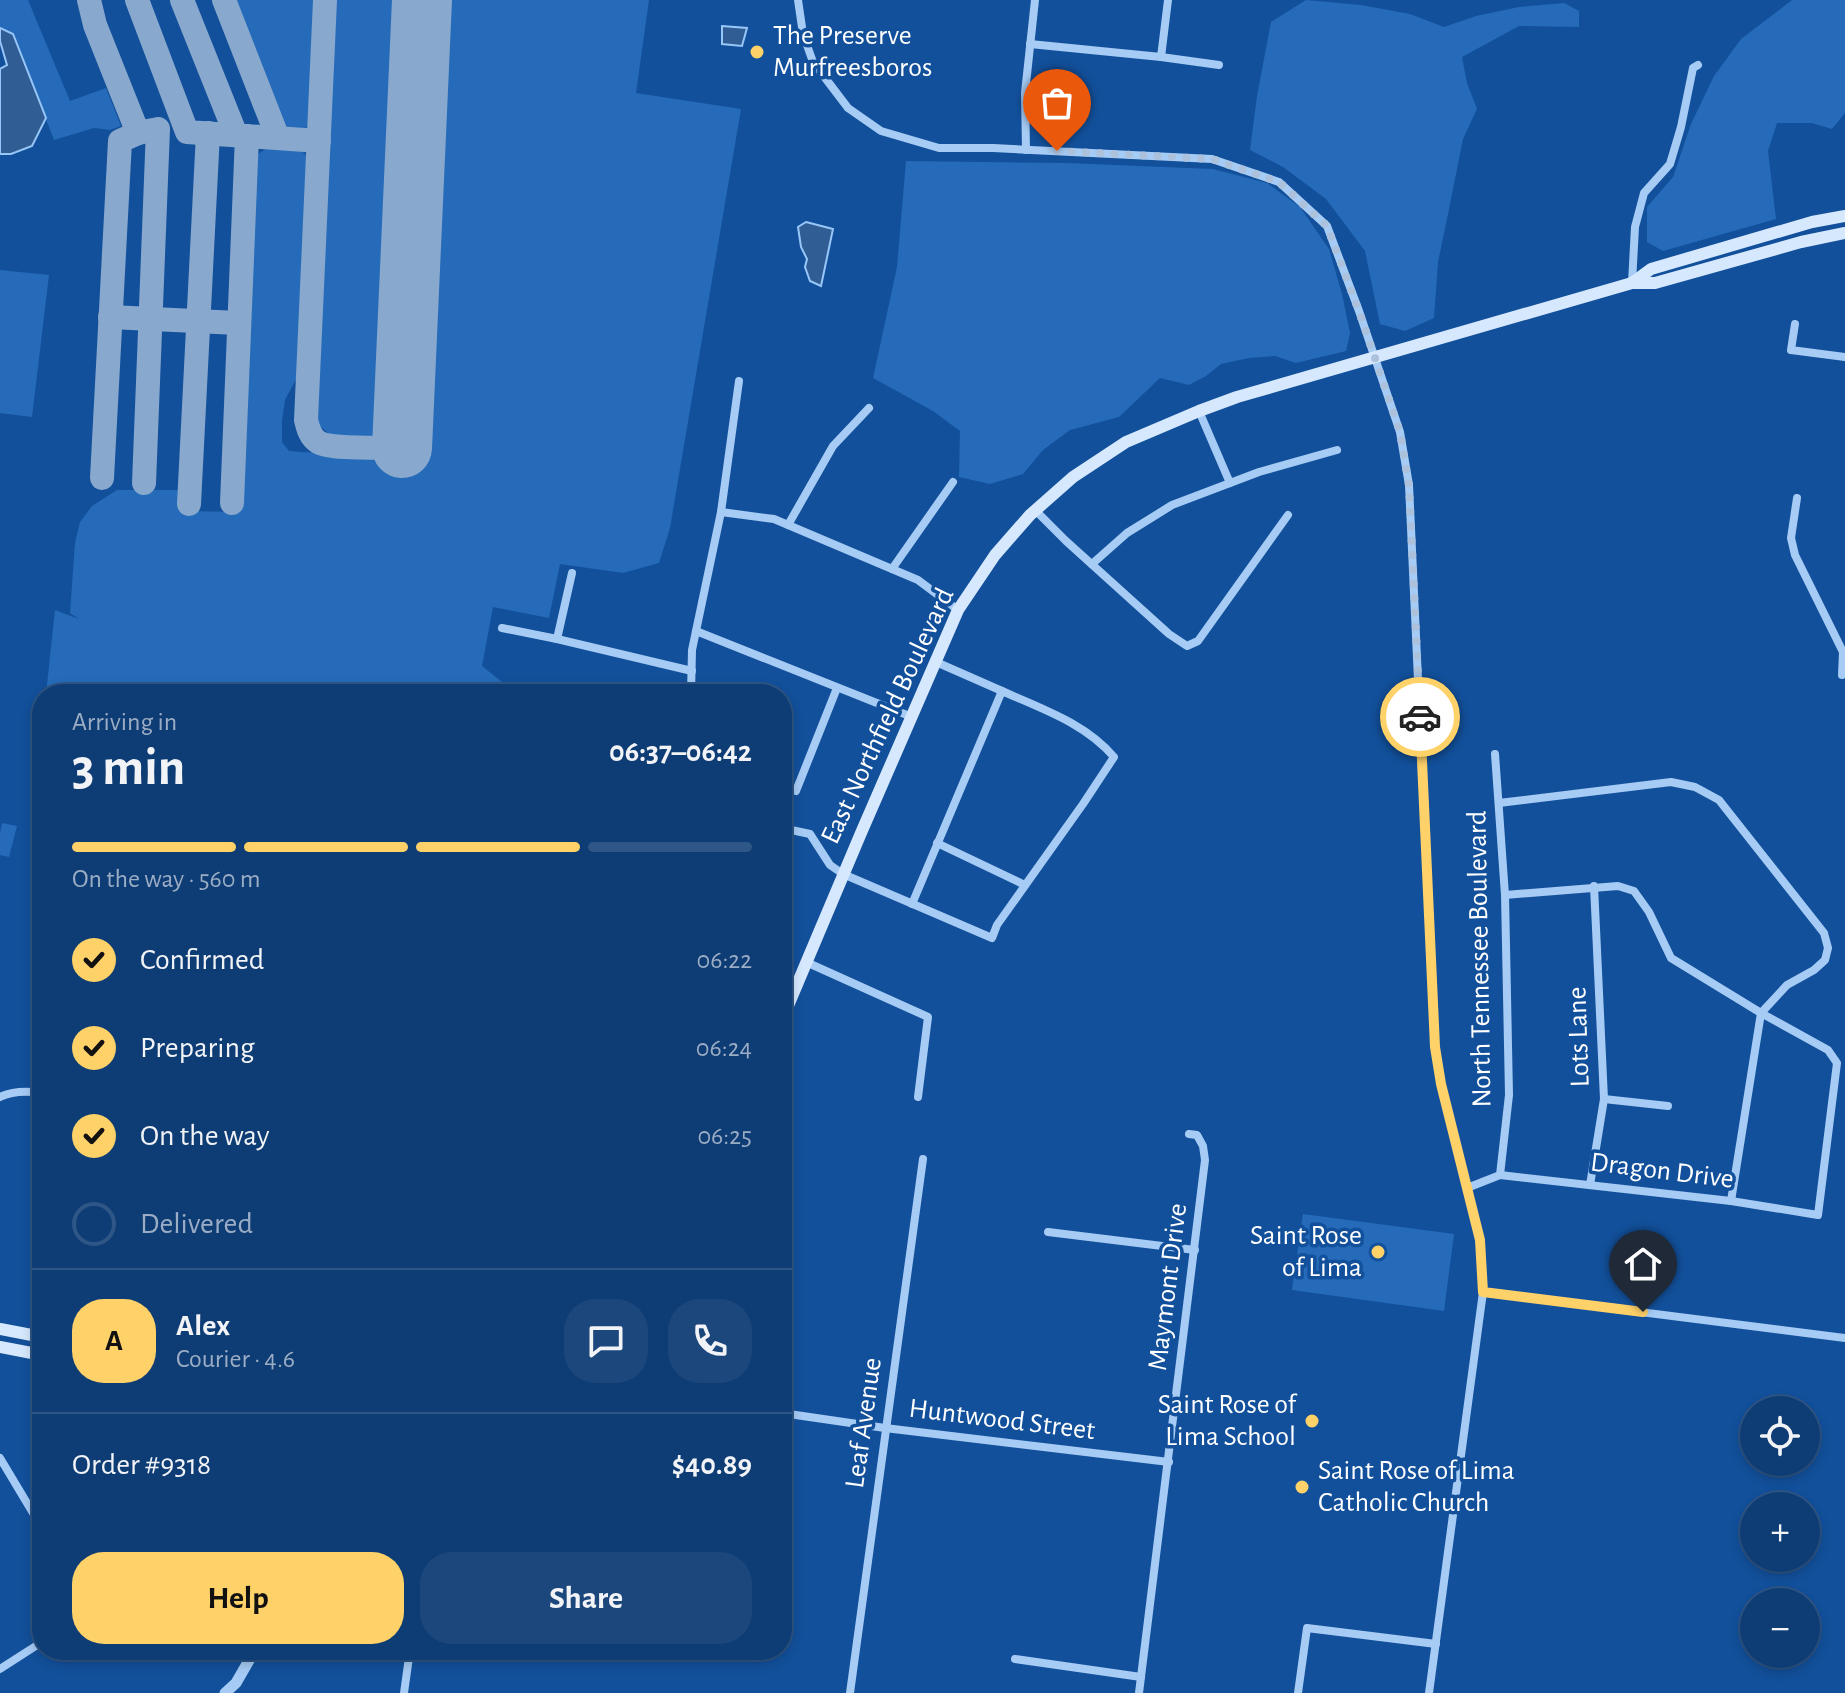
<!DOCTYPE html>
<html lang="en">
<head>
<meta charset="utf-8">
<style>
	body { margin:0; font-family:"Alegreya Sans",sans-serif; background:#1c477c; color:#f1f3f6; height:100vh; display:flex; flex-direction:column; font-size:30px; white-space:nowrap }
	* { box-sizing:border-box; margin:0 }
	p { font-size:26px; color:#9badc5 }
	.icon { flex:none; width:44px; height:44px; fill:none; stroke:currentColor; stroke-width:2; stroke-linecap:round; stroke-linejoin:round }
	.map { position:relative; flex:1; overflow:hidden }
	.panel { position:absolute; left:32px; top:684px; width:760px; height:976px; display:flex; flex-direction:column; background:#0e3c74; border-radius:32px; box-shadow:0 4px 12px #0003,0 0 0 2px #2e5686 }
	.panel>* { flex:none }
	.buttons { position:absolute; left:1740px; top:1396px; display:grid; gap:16px }
	.buttons a { display:grid; place-items:center; width:80px; height:80px; border-radius:50%; background:#0e3c74; box-shadow:0 4px 12px #0003,0 0 0 2px #2e5686; font-size:40px }
	.pin { position:absolute; display:grid; place-items:center; width:68px; height:68px; color:#fff; margin:-82px -34px; border-radius:50% 50% 50% 0; rotate:-45deg; box-shadow:0 0 8px #0007 }
	.pin .icon { rotate:45deg }
	.courier { position:absolute; display:grid; place-items:center; width:80px; height:80px; margin:-40px; border:6px solid #ffd169; border-radius:50%; background:#fff; color:#222; box-shadow:0 2px 10px #0007 }
	.overview em { font-style:normal; font-weight:700 }
	.overview div { display:flex; flex-direction:column-reverse }
	.overview { display:flex; align-items:center; justify-content:space-between; height:136px; padding:0 40px }
	h1 { font-size:52px; font-weight:700; line-height:60px }
	.bar { display:grid; grid-template-columns:repeat(4,1fr); gap:12px 8px; align-content:center; height:96px; padding:0 40px }
	.bar i { height:10px; border-radius:6px; background:#2e5686 }
	.bar .selected { background:#ffd169 }
	.bar p { grid-column:span 4 }
	.line { display:flex; align-items:center; gap:20px; padding:0 40px; border-top:2px solid #2e5686 }
	.line div { flex:1 }
	.round { display:grid; place-items:center; flex:none; width:84px; height:84px; border-radius:32px; background:#1c477c }
	ol { padding:0 40px; list-style:none }
	li { display:flex; align-items:center; gap:24px; height:88px }
	li p { margin-inline-start:auto }
	li .icon { padding:8px; border-radius:50%; background:#ffd169; color:#111; stroke-width:4 }
	li:last-child { color:#9badc5 }
	li i { width:44px; height:44px; border:4px solid #2e5686; border-radius:50% }
	.button { display:flex; gap:16px; margin-top:auto; padding:16px 40px }
	.button a { flex:1; height:92px; border-radius:32px; background:#ffd169; color:#111; font-size:32px; font-weight:700; line-height:92px; text-align:center }
	.button a+a { background:#1c477c; color:#f1f3f6 }
	.map>svg:first-child { display:block }
	.green { fill:#256bb9 }
	.water { fill:#305d94; stroke:#98c6f7; stroke-width:2 }
	.lines { fill:none; stroke-linecap:round; stroke-linejoin:round }
	.taxiway { stroke:#88a8cd; stroke-width:24 }
	.runway { stroke:#88a8cd; stroke-width:60 }
	.minor { stroke:#a6cbf4; stroke-width:8 }
	.tertiary { stroke:#a6cbf4; stroke-width:11 }
	.secondary { stroke:#d6e8fd; stroke-width:12 }
	.done { stroke:#acc2dc; stroke-width:8; stroke-dasharray:0 14.4 }
	.route { stroke:#ffd169; stroke-width:10 }
	.poi-dot { fill:#ffd169; stroke:#12509b; stroke-width:3 }
	.labels { text-anchor:middle; dominant-baseline:central; stroke-width:7; stroke-linejoin:round; paint-order:stroke }
	.poi-label { font-size:28px; fill:#fff; stroke:#12509b; text-anchor:start }
	.street-label { font-size:28px; fill:#fff; stroke:#12509b }
</style>
</head>
<body>
<div class="map">
<svg width="1845" height="1693" viewBox="0 0 1845 1693">
	<rect width="100%" height="100%" fill="#12509b"/>
	<g class="green">
		<path d="M0 0H28L70 101 106 88 121 126 110 130 94 128 54 140 13 34 0 28Z"/>
		<path d="M233 0H313L318 17 313 118 306 128 298 132 287 129 279 121Z"/>
		<path d="M333 0H402L384 427 371 439H335L315 422Z"/>
		<path d="M442 0H649L636 93 741 109 670 528 659 563 623 573 560 564 549 618 493 607 482 666 507 686 492 694H46L55 610 79 619 70 613 75 543 80 522 92 506 117 490H179L183 494 182 511 240 512 254 157 273 144C292 147 309 147 311 169L302 368 285 400 282 421V442L289 451 301 452 425 456Z"/>
		<path d="M1306 0 1361 5 1410 14 1444 27 1476 16 1519 7 1564 3 1579 11V27L1519 26 1462 57 1467 83 1477 109 1463 139 1447 219 1438 262 1434 318 1405 331 1380 324 1365 251 1326 199 1283 167 1250 150 1257 96 1271 22Z"/>
		<path d="M1792 0H1845V113L1832 129 1812 123H1777L1768 151 1776 219 1663 251 1647 242V207L1673 177 1691 124 1714 76 1741 39Z"/>
		<path d="M906 161 1066 163 1213 169 1267 183 1300 207 1329 249 1342 294 1350 333 1346 351 1296 363 1275 356 1249 358 1221 364 1206 376 1189 385 1160 378 1119 417 1070 430 1043 450 1023 474 990 484 959 477 960 431 933 411 873 378 897 267Z"/>
		<path d="M0 270 49 275 32 417 0 413Z"/>
		<path d="M2 823 17 826 9 857 0 855V833Z"/>
		<path d="M1303 1214 1454 1234 1444 1311 1292 1290Z"/>
	</g>
	<g class="water">
		<path d="M722 26 747 28 742 46 722 44Z"/>
		<path d="M0 28 13 34 46 118 32 146 11 154H0V69L7 65 0 41Z"/>
		<path d="M806 222 833 229 821 286 810 281 805 267 807 259 801 247 798 227Z"/>
	</g>
	<g class="lines">
		<g class="taxiway">
			<path d="M89 0 95 25 138 133 153 130"/>
			<path d="M137 0 187 132 319 141"/>
			<path d="M182 0 236 135"/>
			<path d="M224 0 278 138"/>
			<path d="M325 0 306 420C308 428 310 437 318 442 331 450 385 447 402 448"/>
			<path d="M110 317 238 323"/>
			<path d="M102 478 120 141 138 133"/>
			<path d="M144 483 158 129"/>
			<path d="M232 503 247 136"/>
			<path d="M189 504 208 133"/>
		</g>
		<path class="runway" d="M402 448 422 0"/>
		<g class="minor">
			<path d="M798 0 803 34 813 62 848 108 881 131 939 148H993L1212 159 1279 182 1327 226 1359 311 1400 432 1409 485 1435 1047 1441 1084 1480 1240 1483 1292 1429 1693"/>
			<path d="M1030 44 1161 57 1168 0"/>
			<path d="M1161 57 1219 65"/>
			<path d="M1026 150 1025 93 1035 0"/>
			<path d="M1632 283 1635 227 1644 193 1670 164 1681 127 1693 68 1698 65"/>
			<path d="M1795 324 1791 350 1845 357"/>
			<path d="M1199 411 1230 483"/>
			<path d="M1797 498 1791 538 1795 555 1843 652 1842 675"/>
			<path d="M1035 510 1066 541 1169 634 1187 646 1198 641 1288 515"/>
			<path d="M721 512 774 519 918 580 958 610"/>
			<path d="M788 525 833 446 869 408"/>
			<path d="M1092 564 1127 533 1172 505 1259 472 1337 450"/>
			<path d="M892 569 953 482"/>
			<path d="M572 573 557 639 692 671"/>
			<path d="M502 628 557 639"/>
			<path d="M696 631 912 717"/>
			<path d="M497 694 500 692 504 694"/>
			<path d="M691 694 692 650 721 512 739 381"/>
			<path d="M796 791 837 688"/>
			<path d="M1499 803 1671 782 1695 787 1719 800 1824 933 1828 948 1825 960 1814 970 1787 985 1761 1013 1731 1201"/>
			<path d="M782 828 810 834 830 865 843 874 992 938 997 925 1083 804 1114 757C1085 723 1042 709 1002 691"/>
			<path d="M937 843 1025 885"/>
			<path d="M912 904 1002 691 936 662"/>
			<path d="M806 962 928 1017 918 1097"/>
			<path d="M0 1097C12 1091 29 1091 42 1093"/>
			<path d="M1604 1099 1668 1106"/>
			<path d="M1500 1175 1731 1201 1818 1215 1837 1063 1828 1050 1761 1013 1671 958 1649 912 1634 891 1618 886 1505 895"/>
			<path d="M1590 1185 1604 1099 1594 886"/>
			<path d="M1467 1188 1500 1175 1509 1095 1505 895 1495 754"/>
			<path d="M1048 1232 1195 1250"/>
			<path d="M1483 1292 1845 1338"/>
			<path d="M782 1413 885 1428 1169 1462"/>
			<path d="M0 1458 42 1528"/>
			<path d="M1015 1659 1141 1677"/>
			<path d="M0 1669 42 1642"/>
			<path d="M404 1693 410 1650"/>
			<path d="M850 1693 923 1159"/>
			<path d="M1139 1693 1205 1160 1203 1146 1197 1135 1189 1134"/>
			<path d="M1298 1693 1307 1628 1436 1644"/>
		</g>
		<path class="tertiary" d="M225 1693 236 1683 255 1650"/>
		<g class="secondary">
			<path d="M1632 283 1651 269 1812 222 1845 216"/>
			<path d="M782 1020 861 833 958 610 995 555 1030 515 1073 477 1126 442 1199 411 1237 397 1632 283H1655L1801 242 1845 233"/>
			<path d="M0 1329 42 1337"/>
			<path d="M0 1347 42 1355"/>
		</g>
	</g>
	<g class="lines">
		<path class="done" d="M1057 151 1212 159 1279 182 1327 226 1359 311 1400 432 1409 485 1420 717"/>
		<path class="route" d="M1420 717 1435 1047 1441 1084 1480 1240 1483 1292 1643 1312"/>
	</g>
	<g class="poi-dot">
		<circle cx="757" cy="52" r="8"/>
		<circle cx="1378" cy="1252" r="8"/>
		<circle cx="1312" cy="1421" r="8"/>
		<circle cx="1302" cy="1487" r="8"/>
	</g>
	<g class="labels">
		<g class="poi-label">
			<text x="773" y="36">The Preserve<tspan x="773" dy="32">Murfreesboros</tspan></text>
			<text x="1362" y="1236" text-anchor="end">Saint Rose<tspan x="1362" dy="32">of Lima</tspan></text>
			<text x="1296" y="1405" text-anchor="end">Saint Rose of<tspan x="1296" dy="32">Lima School</tspan></text>
			<text x="1318" y="1471">Saint Rose of Lima<tspan x="1318" dy="32">Catholic Church</tspan></text>
		</g>
		<g class="street-label">
			<text transform="translate(888 716) rotate(-65)">East Northfield Boulevard</text>
			<text transform="translate(1480 959) rotate(-91)">North Tennessee Boulevard</text>
			<text transform="translate(1579 1037) rotate(-92)">Lots Lane</text>
			<text transform="translate(1662 1171) rotate(7)">Dragon Drive</text>
			<text transform="translate(1168 1287) rotate(-83)">Maymont Drive</text>
			<text transform="translate(1002 1420) rotate(7)">Huntwood Street</text>
			<text transform="translate(864 1423) rotate(-82)">Leaf Avenue</text>
		</g>
	</g>
</svg>
<div class="buttons">
<a><svg class="icon" aria-label="locate" viewBox="0 0 24 24"><circle cx="12" cy="12" r="6"/><path d="M12 2v4M12 18v4M2 12h4M18 12h4"/></svg></a>
<a>+</a>
<a>−</a>
</div>
<div class="pin" style="left:1057px;top:151px;background:#ea580c"><svg class="icon" aria-label="bag" viewBox="0 0 24 24"><path d="M5 8h14l-1 12H6zM9 8a3 3 0 0 1 6 0"/></svg></div>
<div class="pin" style="left:1643px;top:1312px;background:#1f2937"><svg class="icon" aria-label="home" viewBox="0 0 24 24"><path d="M3 11l9-7 9 7M6 9v11h12V9"/></svg></div>
<div class="courier" style="left:1420px;top:717px"><svg class="icon" aria-label="car" viewBox="0 0 24 24"><path d="M5 17H2v-5l4-1 3-4h7l3 4 3 1v5h-3M9 17h6M6 11h13"/><circle cx="7" cy="17" r="2"/><circle cx="17" cy="17" r="2"/></svg></div>
<section class="panel">
<div class="overview"><div><h1>3 min</h1><p>Arriving in</p></div><em>06:37–06:42</em></div>
<div class="bar"><i class="selected"></i><i class="selected"></i><i class="selected"></i><i></i><p>On the way · 560 m</p></div>
<ol>
<li><svg class="icon" aria-label="check" viewBox="0 0 24 24"><path d="M5 12l5 5 9-10"/></svg>Confirmed<p>06:22</p></li>
<li><svg class="icon" aria-label="check" viewBox="0 0 24 24"><path d="M5 12l5 5 9-10"/></svg>Preparing<p>06:24</p></li>
<li><svg class="icon" aria-label="check" viewBox="0 0 24 24"><path d="M5 12l5 5 9-10"/></svg>On the way<p>06:25</p></li>
<li><i></i>Delivered</li>
</ol>
<div class="line" style="height:144px"><b class="round" style="background:#ffd169;color:#111">A</b><div><b>Alex</b><p>Courier · 4.6</p></div><a class="round"><svg class="icon" aria-label="chat" viewBox="0 0 24 24"><path d="M4 5h16v11H9l-5 4z"/></svg></a><a class="round"><svg class="icon" aria-label="phone" viewBox="0 0 24 24"><path d="M5 4h4l2 5-3 2q2 4 5 5l2-3 5 2v4C11 20 4 13 5 4z"/></svg></a></div>
<div class="line" style="height:104px"><div>Order #9318</div><b>$40.89</b></div>
<div class="button"><a>Help</a><a>Share</a></div>
</section>
</div>
</body>
</html>
